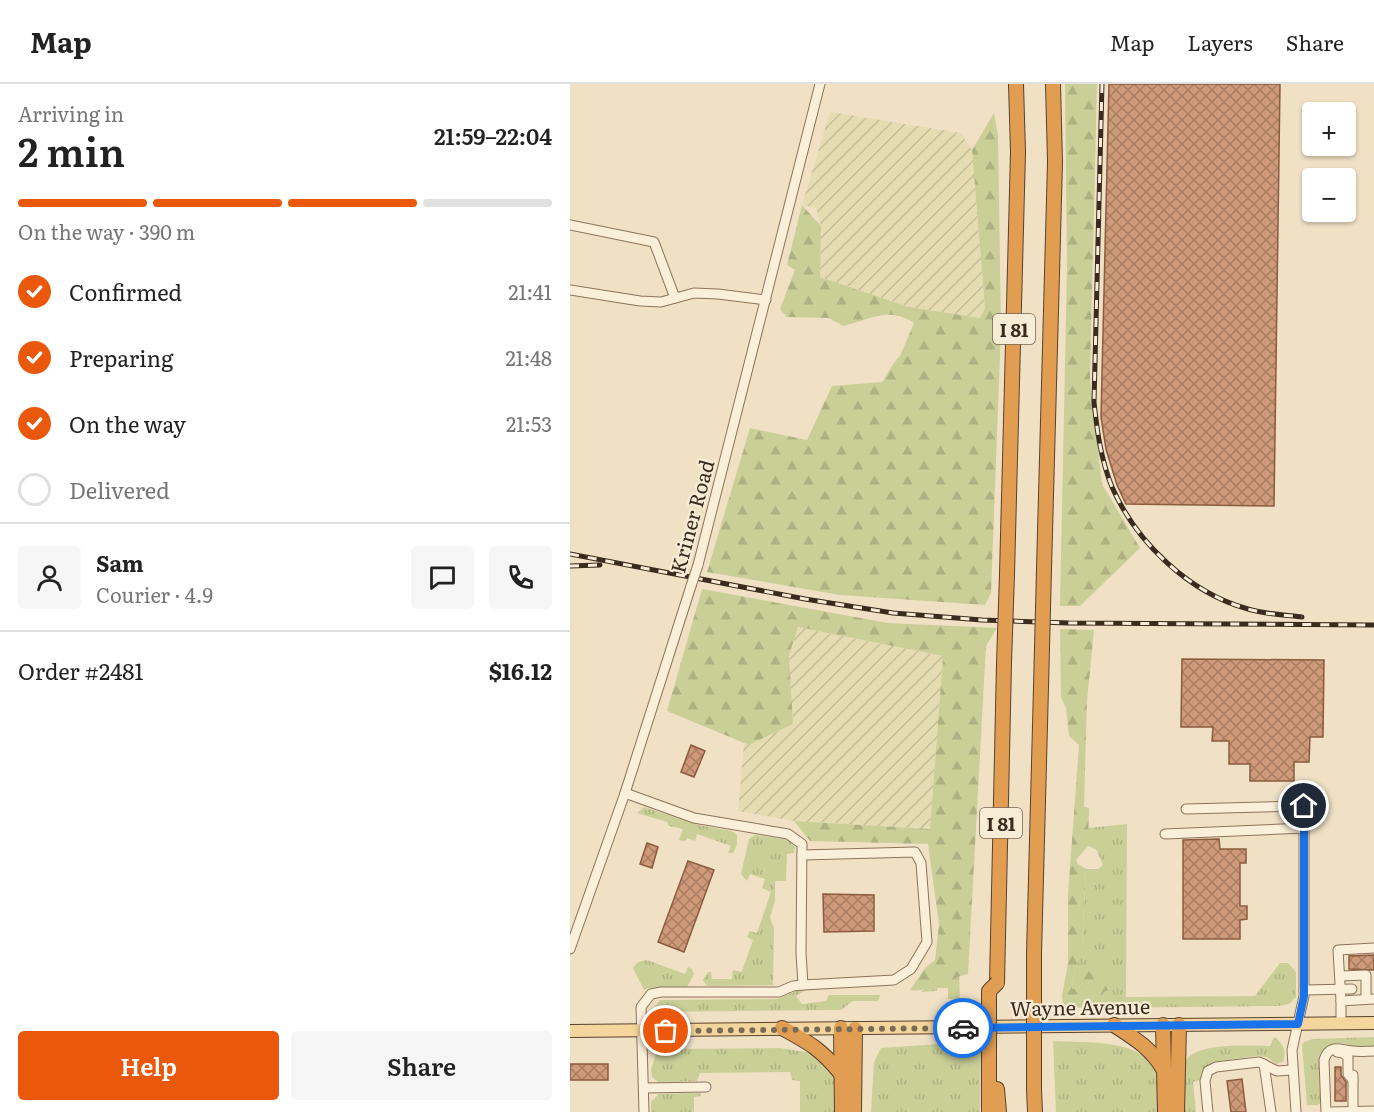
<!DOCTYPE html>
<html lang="en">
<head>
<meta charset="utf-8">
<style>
	body { margin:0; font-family:Literata,serif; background:#f6f6f6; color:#222; height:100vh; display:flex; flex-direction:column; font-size:22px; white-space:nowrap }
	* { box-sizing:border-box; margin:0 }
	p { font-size:20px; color:#767676 }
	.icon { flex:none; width:33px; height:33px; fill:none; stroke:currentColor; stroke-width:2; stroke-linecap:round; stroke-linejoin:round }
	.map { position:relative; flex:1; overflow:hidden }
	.drawer { display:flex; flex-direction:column; background:#fff; width:570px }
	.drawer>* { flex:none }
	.fabs { position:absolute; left:732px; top:18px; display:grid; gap:12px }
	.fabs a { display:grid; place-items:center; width:54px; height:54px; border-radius:6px; background:#fff; box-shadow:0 2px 4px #0004; font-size:30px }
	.pin { position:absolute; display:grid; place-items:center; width:51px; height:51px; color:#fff; margin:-26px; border:3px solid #fff; border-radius:50%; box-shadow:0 2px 6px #0007 }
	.courier { position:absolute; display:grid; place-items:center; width:60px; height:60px; margin:-30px; border:4px solid #1a73e8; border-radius:50%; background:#fff; color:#222; box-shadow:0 2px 8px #0007 }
	.head em { font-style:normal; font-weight:600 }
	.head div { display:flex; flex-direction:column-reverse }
	.head { display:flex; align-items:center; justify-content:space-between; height:102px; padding:0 18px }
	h1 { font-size:39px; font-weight:600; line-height:45px }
	.bar { display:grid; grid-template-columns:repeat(4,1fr); gap:9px 6px; align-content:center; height:72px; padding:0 18px }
	.bar i { height:8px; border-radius:4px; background:#e0e0e0 }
	.bar .active { background:#ea580c }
	.bar p { grid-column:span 4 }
	.line { display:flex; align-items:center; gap:15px; padding:0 18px; border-top:2px solid #e0e0e0 }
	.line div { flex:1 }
	.round { display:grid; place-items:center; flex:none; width:63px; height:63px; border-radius:6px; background:#f6f6f6 }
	ol { padding:0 18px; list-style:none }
	li { display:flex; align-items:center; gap:18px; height:66px }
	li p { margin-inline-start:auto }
	li .icon { padding:6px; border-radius:50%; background:#ea580c; color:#fff; stroke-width:4 }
	li:last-child { color:#767676 }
	li i { width:33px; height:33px; border:3px solid #e0e0e0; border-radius:50% }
	.button { display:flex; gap:12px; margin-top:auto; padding:12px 18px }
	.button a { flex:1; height:69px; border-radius:6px; background:#ea580c; color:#fff; font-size:24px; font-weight:600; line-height:69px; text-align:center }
	.button a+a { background:#f6f6f6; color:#222 }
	header { display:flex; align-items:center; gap:36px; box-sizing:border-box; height:84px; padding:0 30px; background:#fff; border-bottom:2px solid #e0e0e0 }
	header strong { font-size:28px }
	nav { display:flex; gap:33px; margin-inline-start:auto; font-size:21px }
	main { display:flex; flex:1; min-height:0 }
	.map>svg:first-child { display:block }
	.farmland { fill:url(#farmland-furrows) }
	.grass { fill:url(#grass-tufts) }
	.forest { fill:url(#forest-firs) }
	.building { fill:url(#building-cross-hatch); stroke:#8c5b3f; stroke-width:1.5 }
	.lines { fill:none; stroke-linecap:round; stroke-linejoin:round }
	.minor-casing { stroke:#8c735a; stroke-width:11 }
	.major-casing { stroke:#59412e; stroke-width:14 }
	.highway-casing { stroke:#59412e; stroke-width:16 }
	.minor { stroke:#faefd8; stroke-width:9 }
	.major { stroke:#f4d59c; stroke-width:12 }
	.highway { stroke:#e19e53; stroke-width:14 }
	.rail-casing { stroke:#3b2b1e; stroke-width:5 }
	.rail { stroke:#f7ecd5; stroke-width:3; stroke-dasharray:9; stroke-linecap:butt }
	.minor-bridge-casing { stroke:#8c735a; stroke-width:11; stroke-linecap:butt }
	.highway-bridge-casing { stroke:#59412e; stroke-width:16; stroke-linecap:butt }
	.minor-bridge { stroke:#faefd8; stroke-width:9 }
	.highway-bridge { stroke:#e19e53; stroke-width:14 }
	.done { stroke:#7a6b58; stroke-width:6; stroke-dasharray:0 10.8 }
	.route { stroke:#1a73e8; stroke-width:8 }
	.labels { text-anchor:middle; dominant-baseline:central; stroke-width:4.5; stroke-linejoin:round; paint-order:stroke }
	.shield { fill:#f7ecd5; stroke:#736555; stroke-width:1.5 }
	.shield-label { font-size:18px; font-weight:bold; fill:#3b2b1e }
	.street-label { font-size:20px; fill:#3b2b1e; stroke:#f7ecd5 }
</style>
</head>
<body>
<header>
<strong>Map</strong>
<nav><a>Map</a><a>Layers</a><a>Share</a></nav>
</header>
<main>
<section class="drawer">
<div class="head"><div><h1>2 min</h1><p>Arriving in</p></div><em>21:59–22:04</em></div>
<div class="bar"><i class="active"></i><i class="active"></i><i class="active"></i><i></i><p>On the way · 390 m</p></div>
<ol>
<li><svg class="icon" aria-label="check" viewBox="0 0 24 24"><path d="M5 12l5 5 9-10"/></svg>Confirmed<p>21:41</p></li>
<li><svg class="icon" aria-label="check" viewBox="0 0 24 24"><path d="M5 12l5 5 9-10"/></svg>Preparing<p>21:48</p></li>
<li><svg class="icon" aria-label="check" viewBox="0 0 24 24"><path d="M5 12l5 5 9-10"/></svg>On the way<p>21:53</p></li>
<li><i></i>Delivered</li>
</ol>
<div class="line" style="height:108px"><a class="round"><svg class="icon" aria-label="person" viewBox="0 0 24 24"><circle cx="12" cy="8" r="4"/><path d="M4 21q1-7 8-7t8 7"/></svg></a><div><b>Sam</b><p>Courier · 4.9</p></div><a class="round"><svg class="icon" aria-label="chat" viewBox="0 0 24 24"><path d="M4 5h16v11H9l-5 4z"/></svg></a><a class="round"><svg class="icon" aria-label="phone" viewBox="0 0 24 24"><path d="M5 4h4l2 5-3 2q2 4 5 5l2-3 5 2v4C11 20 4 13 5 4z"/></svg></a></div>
<div class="line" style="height:78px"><div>Order #2481</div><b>$16.12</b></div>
<div class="button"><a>Help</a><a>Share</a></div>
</section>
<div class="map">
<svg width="804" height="1028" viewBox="0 0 804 1028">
	<defs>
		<pattern id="farmland-furrows" width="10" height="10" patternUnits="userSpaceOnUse" patternTransform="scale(1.5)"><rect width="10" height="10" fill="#e6dcb2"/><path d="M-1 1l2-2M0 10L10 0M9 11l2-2" fill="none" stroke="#c6bd99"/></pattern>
		<pattern id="grass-tufts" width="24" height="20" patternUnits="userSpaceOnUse" patternTransform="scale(1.5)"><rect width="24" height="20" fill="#cacf98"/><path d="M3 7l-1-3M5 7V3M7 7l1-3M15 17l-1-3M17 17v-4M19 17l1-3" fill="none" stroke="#aeb283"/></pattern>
		<pattern id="forest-firs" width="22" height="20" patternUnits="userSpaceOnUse" patternTransform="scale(1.5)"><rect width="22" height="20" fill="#cacf98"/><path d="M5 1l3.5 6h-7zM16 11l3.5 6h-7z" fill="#aeb283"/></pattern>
		<pattern id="building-cross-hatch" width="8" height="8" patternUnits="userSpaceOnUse" patternTransform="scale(1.5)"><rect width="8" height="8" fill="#cf9a79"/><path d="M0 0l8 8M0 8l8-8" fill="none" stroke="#a97e63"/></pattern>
	</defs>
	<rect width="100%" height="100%" fill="#f0e1c5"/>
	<g class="farmland">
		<path d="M260 28 391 49 402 66 415 224 410 234 339 223 250 193 251 142 246 124 232 121Z"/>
		<path d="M228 543 373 572 360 745 224 737 168 727 174 659 179 661 223 640 219 571Z"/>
	</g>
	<g class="grass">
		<path d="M74 723 128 741 162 747 167 751V760L163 769H158L161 762 127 750 125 757 117 754 115 757 109 756 113 745 99 742 97 738 67 729Z"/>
		<path d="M557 740 556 913 685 912 710 879H718L726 888V913L719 920 708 922 535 924 530 923 534 908 502 905 505 883 508 882V866L512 861 516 785H528L533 781 526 765 518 762V744Z"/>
		<path d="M185 751 219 756 225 763 224 769 217 770 216 797H205V817L200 833 204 845 203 901 137 902 133 896 138 888H141L142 895H162L163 886 173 888 172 887 183 856 177 853 180 847 187 849 201 808 192 804 195 795 180 790 177 797 171 790 179 755Z"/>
		<path d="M77 876 115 890 118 883 122 885 124 890 117 903 79 904 74 906 63 884 68 878Z"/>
		<path d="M389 892 390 915H378V904H367V907L351 908 356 903Z"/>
		<path d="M234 904 236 906 226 912 232 920 256 917 259 911H310L308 917H283L271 926 81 928 90 916 207 915Z"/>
		<path d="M704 953C713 959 717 967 713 978L706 980 697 973 686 972 643 978 636 984 630 996 623 998 626 1028H615C615 1015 611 993 614 981 620 957 680 962 700 962Z"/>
		<path d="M804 953V963C798 963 790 965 785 964 780 963 777 959 771 959 742 958 751 1000 751 1018L748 1021H737L732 960 734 958 743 955Z"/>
		<path d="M411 957 410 1028H301L304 978 311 964Z"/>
		<path d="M483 957C512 959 571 954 585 986 589 995 587 1018 588 1028H486Z"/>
		<path d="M93 964 94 970 102 968V965L210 964 248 970 268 995 267 1028H230V997L222 996 220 988 130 989 127 997 88 998 82 993 81 986 87 966Z"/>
		<path d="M131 1009V1012L124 1013V1028H81V1018L89 1010Z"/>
	</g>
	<g class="forest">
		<path d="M495 0H527L520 294 532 400 570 464 510 522H490L497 184Z"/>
		<path d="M424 29 428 51 431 245 421 509 415 521 270 511 137 488 180 344 237 356 262 302 312 298 326 276 330 272 344 239C318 222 300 236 273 242L259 234 217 233 210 225 225 186 217 181 232 121 251 142 250 193 339 223 410 234 415 224 402 66Z"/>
		<path d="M132 505 318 539 427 544 416 562 398 890C383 893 353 910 340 906L356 883 365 876 369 840 358 760 240 757 224 737 360 745 373 572 228 543 219 571 223 640 179 661 97 627Z"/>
		<path d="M490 545 524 546 517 617 514 723 519 724 518 762 506 776 508 780 516 785 512 861 508 866V882L505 884 502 905H512L513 887 520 884 528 888 533 884 541 891 539 906 534 908 530 923 493 924 492 911 498 880V810L509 661 499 652 496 624 491 613Z"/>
	</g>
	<g class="building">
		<path d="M539 0H710L704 422 556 420 547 401 536 365 531 333Z"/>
		<path d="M612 575 754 576 753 653H740L739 678H724V697H680V680H659V657H642L643 643H611Z"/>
		<path d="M121 661 135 667 124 693 111 688Z"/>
		<path d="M649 755 650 765H676V779H670V822H677V835L670 836V855H613V756Z"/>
		<path d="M77 759 88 763 82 784 70 780Z"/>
		<path d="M118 777 144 786 114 868 88 858Z"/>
		<path d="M253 810 304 811V847L254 848Z"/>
		<path d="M804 871V886L779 885V872Z"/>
		<rect x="0" y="980" width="38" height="16"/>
		<path d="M765 983H771V991L776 998V1017H765Z"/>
		<path d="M672 995 676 1028H661L657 997Z"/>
	</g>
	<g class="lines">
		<g class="minor-casing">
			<g id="minor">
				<path d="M0 141 84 158 105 214"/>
				<path d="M0 206 70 217 91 218 124 209 148 210 196 216"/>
				<path d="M128 481 250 0"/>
				<path d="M55 709 124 734 218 750 232 760 231 869 233 901"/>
				<path d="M616 725 734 722V912L722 966 726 1028"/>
				<path d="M595 750 734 744"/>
				<path d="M0 865 55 709 121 502"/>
				<path d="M770 892 796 891V915"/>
				<path d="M734 906 782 905"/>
				<path d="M771 917 768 866 804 864"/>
				<path d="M771 940V917L804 915"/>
				<path d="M767 968 773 969 778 973V990L783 996"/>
				<path d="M694 980 701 1028"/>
				<path d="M783 991V1027"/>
				<path d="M74 1004 136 1003"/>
				<path d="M74 1028 71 923 81 910 91 908H209L223 902 233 901 324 896 341 885 357 858 351 779 345 768 232 771"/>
				<path d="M638 1028 635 997 638 987 646 983 689 978 707 987 722 986"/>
				<path d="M756 1028 754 976C759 959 771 966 783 967 790 968 797 967 804 967"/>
				<path d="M760 1028 804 1027"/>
			</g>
		</g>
		<g class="major-casing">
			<path id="major" d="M0 947 804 939"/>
		</g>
		<g class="highway-casing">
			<g id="highway">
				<path d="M474 485 485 78 483 0"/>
				<path d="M437 490 448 68 446 0"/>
				<path d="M464 870 471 603"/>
				<path d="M427 899 434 579"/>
				<path d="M544 941C564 954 581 964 593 985"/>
				<path d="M593 941 595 1028"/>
				<path d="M212 944C240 959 252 966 272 991"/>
				<path d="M271 944 272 1028"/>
				<path d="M427 1005 429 1028"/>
				<path d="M464 1005 465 1028"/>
				<path d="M284 1028 285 945"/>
				<path d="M419 1028V982"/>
				<path d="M607 1028 609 941"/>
			</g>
		</g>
		<use href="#minor" class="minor"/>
		<use href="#major" class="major"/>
		<use href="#highway" class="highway"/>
		<g class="rail-casing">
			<g id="rail">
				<path d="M532 0 524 318C527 347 531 376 542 403 566 458 619 509 678 525 695 530 714 531 732 533"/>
				<path d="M0 470 235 515 323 529 412 536 499 539 804 541"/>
				<path d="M0 482 30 481"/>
			</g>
		</g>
		<use href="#rail" class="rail"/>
		<g class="minor-bridge-casing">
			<path id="minor-bridge" d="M121 502 128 481"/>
		</g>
		<g class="highway-bridge-casing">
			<g id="highway-bridge">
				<path d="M434 579 437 490"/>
				<path d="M471 603 474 485"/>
				<path d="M419 982V907L427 899"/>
				<path d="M464 1005V870"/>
			</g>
		</g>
		<use href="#minor-bridge" class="minor-bridge"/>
		<use href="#highway-bridge" class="highway-bridge"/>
	</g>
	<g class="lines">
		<path class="done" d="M96 947 393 944"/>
		<path class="route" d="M393 944 728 940 734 912V722"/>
	</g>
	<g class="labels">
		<g class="shield">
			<rect x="423" y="230" width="42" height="30" rx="4.5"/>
			<rect x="410" y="724" width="42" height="30" rx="4.5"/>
		</g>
		<g class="shield-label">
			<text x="444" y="245">I 81</text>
			<text x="431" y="739">I 81</text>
		</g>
		<g class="street-label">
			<text transform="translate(121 432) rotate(-75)">Kriner Road</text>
			<text transform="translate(510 922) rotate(-1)">Wayne Avenue</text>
		</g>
	</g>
</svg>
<div class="fabs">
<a>+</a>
<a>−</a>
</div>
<div class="pin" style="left:96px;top:947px;background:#ea580c"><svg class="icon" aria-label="bag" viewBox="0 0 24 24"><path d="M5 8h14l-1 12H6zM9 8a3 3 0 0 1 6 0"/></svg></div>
<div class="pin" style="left:734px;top:722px;background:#1f2937"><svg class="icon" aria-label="home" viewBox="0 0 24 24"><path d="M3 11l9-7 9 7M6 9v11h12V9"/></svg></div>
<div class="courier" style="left:393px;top:944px"><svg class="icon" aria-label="car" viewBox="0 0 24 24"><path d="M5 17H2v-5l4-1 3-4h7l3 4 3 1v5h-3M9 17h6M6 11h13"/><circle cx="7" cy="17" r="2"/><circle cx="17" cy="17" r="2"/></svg></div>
</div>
</main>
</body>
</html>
